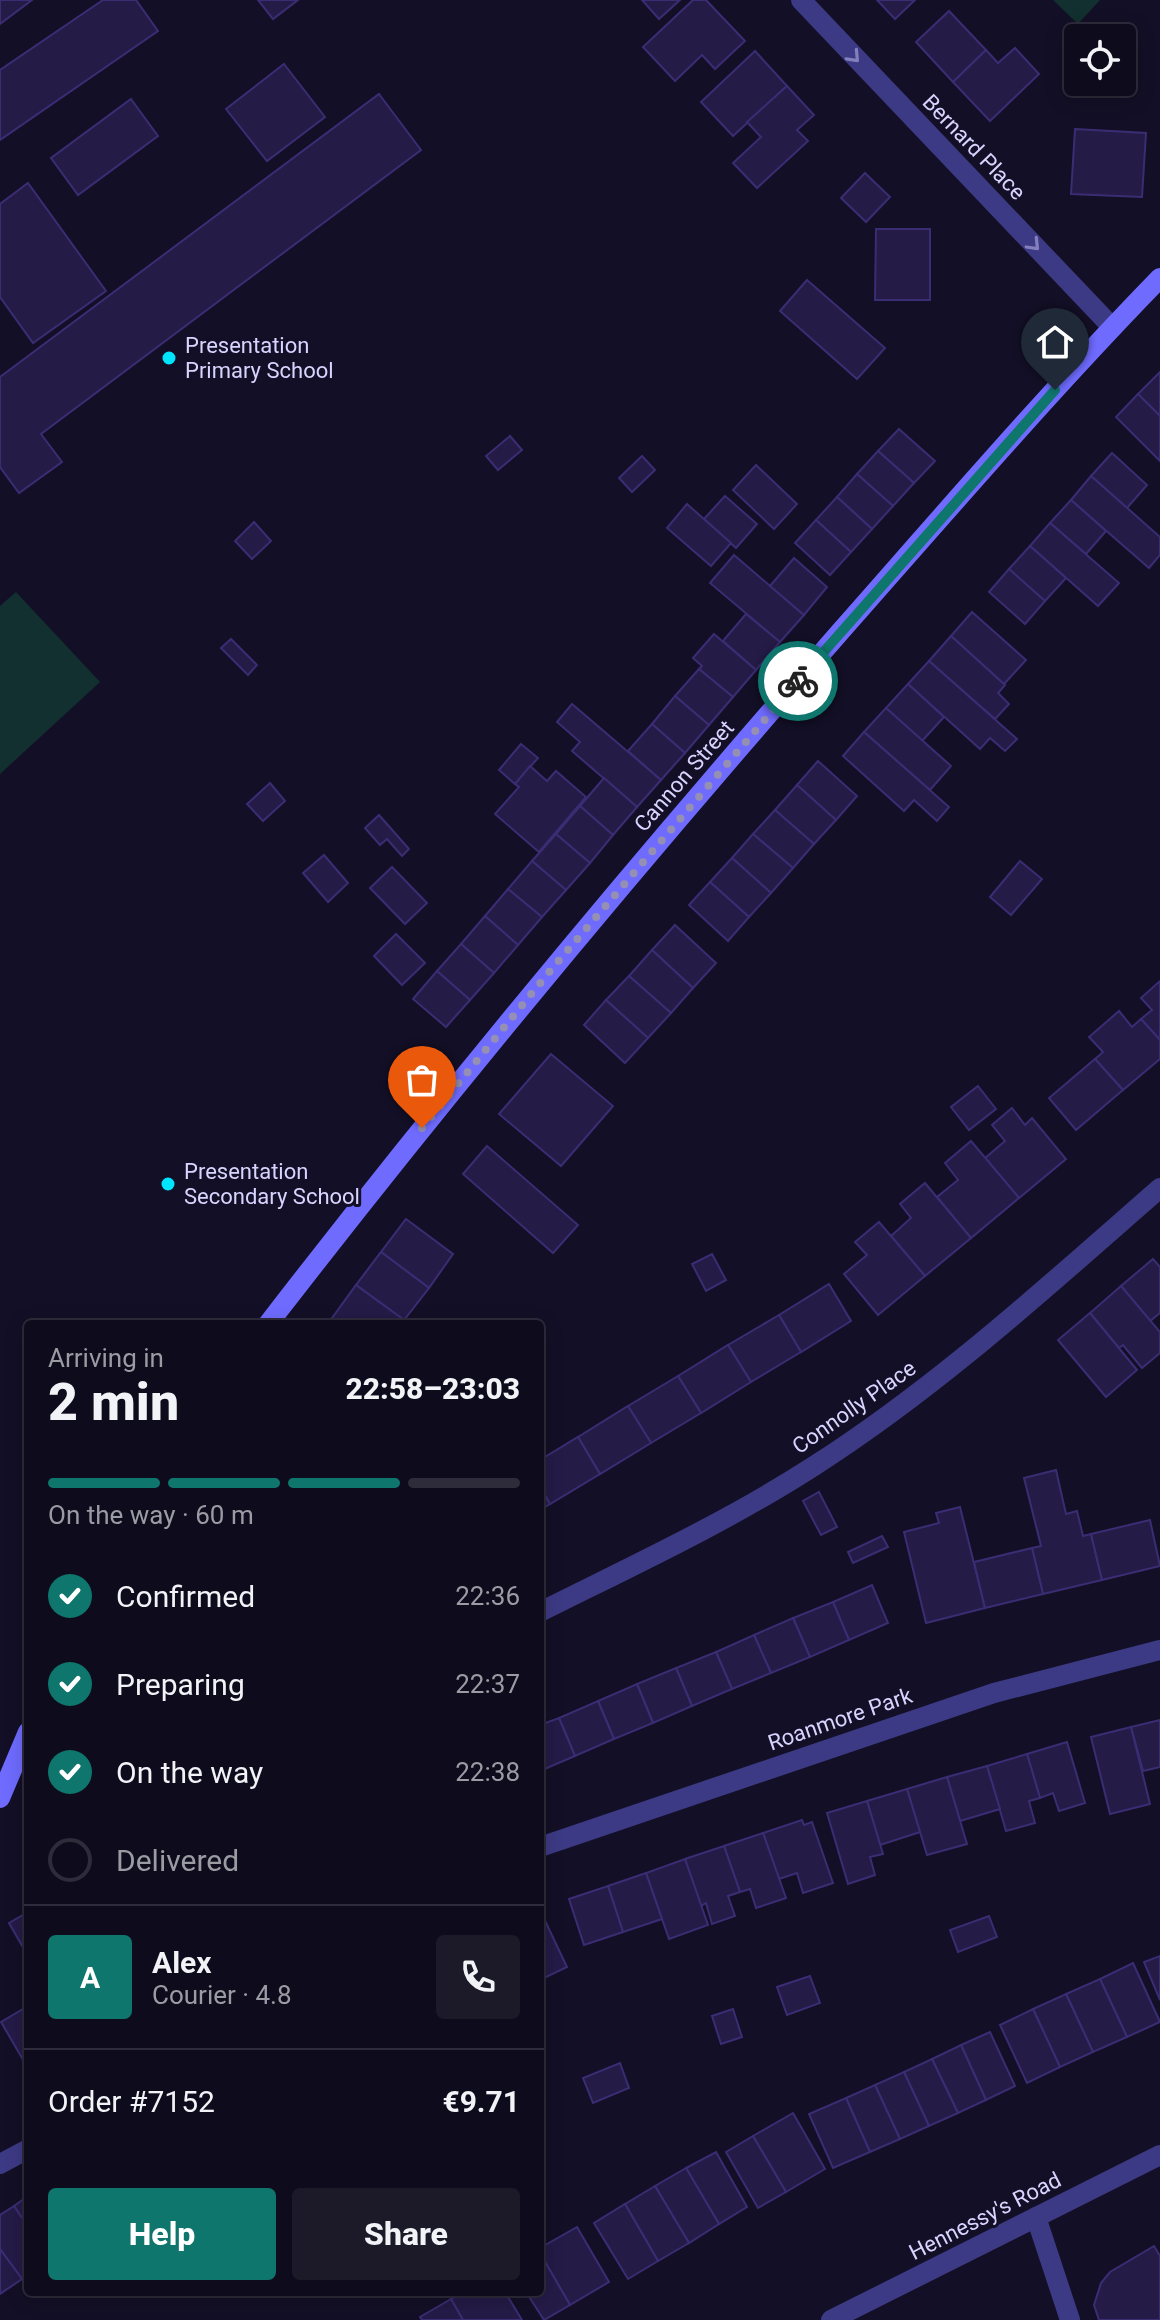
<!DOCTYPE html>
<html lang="en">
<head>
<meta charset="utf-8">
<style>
	body { margin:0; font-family:Roboto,sans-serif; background:#1c1929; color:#f1f3f6; height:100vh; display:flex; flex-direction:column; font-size:30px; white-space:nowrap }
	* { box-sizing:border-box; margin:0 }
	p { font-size:26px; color:#9b9ba3 }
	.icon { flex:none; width:44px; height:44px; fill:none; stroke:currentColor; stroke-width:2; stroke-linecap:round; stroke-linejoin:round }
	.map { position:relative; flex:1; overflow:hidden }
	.details { position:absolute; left:24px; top:1320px; width:520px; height:976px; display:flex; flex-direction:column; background:#0e0b1c; border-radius:8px; box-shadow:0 4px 20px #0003,0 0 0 2px #2e2b3b }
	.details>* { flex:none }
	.controls { position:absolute; left:1064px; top:24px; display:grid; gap:16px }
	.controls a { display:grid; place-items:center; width:72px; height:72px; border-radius:8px; background:#0e0b1c; box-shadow:0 4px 20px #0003,0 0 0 2px #2e2b3b; font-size:40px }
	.pin { position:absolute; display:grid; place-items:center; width:68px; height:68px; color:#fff; margin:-82px -34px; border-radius:50% 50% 50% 0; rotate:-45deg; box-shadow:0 0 8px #0007 }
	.pin .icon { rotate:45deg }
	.courier { position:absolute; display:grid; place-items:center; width:80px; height:80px; margin:-40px; border:6px solid #0f766e; border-radius:50%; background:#fff; color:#222; box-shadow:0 2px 10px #0007 }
	.summary em { font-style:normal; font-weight:800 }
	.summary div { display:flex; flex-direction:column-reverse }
	.summary { display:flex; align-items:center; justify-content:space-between; height:136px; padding:0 24px }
	h1 { font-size:52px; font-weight:800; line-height:60px }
	.bar { display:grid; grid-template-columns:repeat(4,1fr); gap:12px 8px; align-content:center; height:96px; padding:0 24px }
	.bar i { height:10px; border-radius:6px; background:#2e2b3b }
	.bar .active { background:#0f766e }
	.bar p { grid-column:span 4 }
	.line { display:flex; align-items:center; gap:20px; padding:0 24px; border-top:2px solid #2e2b3b }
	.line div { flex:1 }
	.round { display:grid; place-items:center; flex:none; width:84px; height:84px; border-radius:8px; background:#1c1929 }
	ol { padding:0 24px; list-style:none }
	li { display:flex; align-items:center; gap:24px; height:88px }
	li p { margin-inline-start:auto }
	li .icon { padding:8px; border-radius:50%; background:#0f766e; color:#fff; stroke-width:4 }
	li:last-child { color:#9b9ba3 }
	li i { width:44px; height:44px; border:4px solid #2e2b3b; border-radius:50% }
	.primary-button { display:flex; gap:16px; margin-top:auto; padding:16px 24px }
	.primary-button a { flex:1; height:92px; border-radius:8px; background:#0f766e; color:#fff; font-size:32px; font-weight:800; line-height:92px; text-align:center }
	.primary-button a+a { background:#1c1929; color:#f1f3f6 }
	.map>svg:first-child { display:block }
	.green { fill:#12302f }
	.building { fill:#241b47; stroke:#3b2d73; stroke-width:2 }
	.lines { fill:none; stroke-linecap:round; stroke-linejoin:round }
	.minor { stroke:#3d3a85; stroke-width:20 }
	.tertiary { stroke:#3d3a85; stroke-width:20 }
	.secondary { stroke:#6f6bff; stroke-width:20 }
	.oneway { stroke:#837fbc }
	.done { stroke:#948fb3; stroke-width:8; stroke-dasharray:0 14.4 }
	.route { stroke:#0f766e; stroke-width:10 }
	.poi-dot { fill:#00e5ff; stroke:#130f26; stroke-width:3 }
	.labels { text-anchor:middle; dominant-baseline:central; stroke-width:6; stroke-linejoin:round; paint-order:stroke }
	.street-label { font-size:22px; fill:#d9d4ff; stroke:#130f26 }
	.poi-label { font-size:22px; fill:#d9d4ff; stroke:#130f26; text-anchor:start }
</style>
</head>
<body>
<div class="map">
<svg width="1160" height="2320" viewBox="0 0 1160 2320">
	<rect width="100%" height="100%" fill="#130f26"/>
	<g class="green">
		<path d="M1053 0H1100L1078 24Z"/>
		<path d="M16 592 100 682 0 774V606Z"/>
	</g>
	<g class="building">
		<path d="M0 0H32L0 24Z"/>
		<path d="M103 0H136L158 31 0 140V70Z"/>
		<path d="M258 0H298L273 19Z"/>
		<path d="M642 0H680L659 19Z"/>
		<path d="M693 0H706L745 41 715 69 702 55 675 81 643 47Z"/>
		<path d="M877 0H915L895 19Z"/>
		<path d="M949 11 986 50 953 82 916 42Z"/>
		<path d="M1015 48 1039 74 990 121 953 82 986 50 998 63Z"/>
		<path d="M755 51 787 86 733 136 701 102Z"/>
		<path d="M284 64 325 117 267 161 226 109Z"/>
		<path d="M787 86 814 115 797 130 808 141 757 188 733 163 761 137 747 122Z"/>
		<path d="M379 94 421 150 41 434 62 462 19 493 0 467V377Z"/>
		<path d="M131 99 158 136 78 195 51 158Z"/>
		<path d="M1075 129 1146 133 1142 197 1071 194Z"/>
		<path d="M865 173 890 197 866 222 841 198Z"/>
		<path d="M28 183 106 291 33 343 0 297V204Z"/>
		<path d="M876 229H930V300H875Z"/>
		<path d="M807 280 885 348 857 379 780 311Z"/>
		<path d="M1160 372V416L1138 394Z"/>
		<path d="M1138 394 1160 416V461L1116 417Z"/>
		<path d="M899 429 935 461 914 483 878 451Z"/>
		<path d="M510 436 522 450 498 470 486 456Z"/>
		<path d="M878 451 914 483 893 506 857 474Z"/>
		<path d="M1112 453 1147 485 1127 508 1091 476Z"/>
		<path d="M642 456 655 470 632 492 619 478Z"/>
		<path d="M756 465 797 504 774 529 733 490Z"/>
		<path d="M857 474 893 506 872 529 837 497Z"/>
		<path d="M1091 476 1160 537V555L1149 568 1071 500Z"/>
		<path d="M725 496 757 524 736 548 704 519Z"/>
		<path d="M837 497 872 529 851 552 816 520Z"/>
		<path d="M1071 500 1106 531 1086 554 1050 523Z"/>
		<path d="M687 504 731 543 711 566 667 528Z"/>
		<path d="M816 520 851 552 830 575 795 543Z"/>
		<path d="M254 522 271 541 252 559 235 541Z"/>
		<path d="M1050 523 1119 583 1098 606 1030 546Z"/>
		<path d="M1030 546 1066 578 1045 601 1009 569Z"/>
		<path d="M734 555 804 615 780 642 710 583Z"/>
		<path d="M794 558 827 587 804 615 770 586Z"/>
		<path d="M1009 569 1045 601 1025 624 989 592Z"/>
		<path d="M972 612 1026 660 1004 684 951 636Z"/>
		<path d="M746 614 780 642 756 670 723 641Z"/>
		<path d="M714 634 756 670 733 697 699 669 702 666 693 658Z"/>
		<path d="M951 636 1005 685 998 693 1009 704 995 719 929 661Z"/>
		<path d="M231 639 257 665 248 675 221 648Z"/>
		<path d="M929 661 1017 739 1005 751 990 738 980 749 908 684Z"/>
		<path d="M699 669 733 697 709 725 675 696Z"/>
		<path d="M908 684 944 717 922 741 886 708Z"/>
		<path d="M675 696 709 725 685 753 652 724Z"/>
		<path d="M572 704 661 780 637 807 572 751 580 742 557 722Z"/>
		<path d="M886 708 951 766 930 790 864 732Z"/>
		<path d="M652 724 685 753 661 780 628 751Z"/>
		<path d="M864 732 949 807 937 821 914 800 904 811 843 756Z"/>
		<path d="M521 744 538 758 515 784 499 770Z"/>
		<path d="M818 761 857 796 836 820 797 785Z"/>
		<path d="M530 766 547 781 556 771 586 797 539 852 495 814 519 787 515 784Z"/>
		<path d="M604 778 637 807 613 835 580 806Z"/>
		<path d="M270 783 285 801 263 821 247 804Z"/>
		<path d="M797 785 836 820 814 844 775 810Z"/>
		<path d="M580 806 613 835 590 863 556 834Z"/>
		<path d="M775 810 814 844 793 868 753 834Z"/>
		<path d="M379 815 409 849 402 856 387 839 380 845 365 828Z"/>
		<path d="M556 834 590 863 566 890 532 861Z"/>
		<path d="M753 834 793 868 771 893 732 858Z"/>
		<path d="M324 855 348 883 328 902 303 873Z"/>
		<path d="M732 858 771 893 749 917 710 882Z"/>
		<path d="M532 861 566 890 542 917 508 889Z"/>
		<path d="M1020 861 1042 879 1011 915 990 897Z"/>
		<path d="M392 867 427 903 405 924 370 888Z"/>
		<path d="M710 882 749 917 728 941 689 905Z"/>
		<path d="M508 889 542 917 518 945 485 916Z"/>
		<path d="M485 916 518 945 494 973 461 944Z"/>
		<path d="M675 925 716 963 693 988 652 950Z"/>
		<path d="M396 934 425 963 402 985 374 956Z"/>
		<path d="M461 944 494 973 470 1000 437 971Z"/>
		<path d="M652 950 693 988 671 1013 629 976Z"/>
		<path d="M437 971 470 1000 446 1027 413 999Z"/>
		<path d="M629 976 671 1013 648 1038 606 1000Z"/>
		<path d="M1160 981V1040L1141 1019 1152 1010 1141 998Z"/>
		<path d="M606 1000 648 1038 625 1063 584 1025Z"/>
		<path d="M1119 1011 1132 1027 1141 1019 1160 1040V1059L1123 1090 1095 1059 1103 1052 1089 1037Z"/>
		<path d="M551 1054 613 1106 561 1166 499 1114Z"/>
		<path d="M1095 1059 1123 1090 1076 1130 1049 1098Z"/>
		<path d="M978 1086 996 1109 969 1130 951 1107Z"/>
		<path d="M1012 1108 1025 1125 1032 1118 1066 1159 1019 1198 985 1158 1005 1141 992 1125Z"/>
		<path d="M971 1141 1019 1198 971 1238 937 1197 958 1180 945 1163Z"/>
		<path d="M487 1146 578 1225 553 1253 463 1174Z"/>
		<path d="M925 1183 971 1238 925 1276 891 1236 911 1218 900 1204Z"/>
		<path d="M406 1219 453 1254 429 1288 381 1252Z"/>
		<path d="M879 1222 925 1276 878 1315 844 1274 867 1255 855 1242Z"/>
		<path d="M381 1252 429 1288 404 1320 356 1285Z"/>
		<path d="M712 1254 726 1280 706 1291 692 1264Z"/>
		<path d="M1153 1259 1160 1267V1313L1150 1321 1121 1286Z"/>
		<path d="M829 1284 851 1321 801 1352 779 1315Z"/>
		<path d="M356 1285 404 1320 401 1324H340L332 1318Z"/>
		<path d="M1121 1286 1160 1332V1353L1142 1368 1123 1345 1119 1348 1090 1313Z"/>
		<path d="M1090 1313 1137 1370 1106 1397 1058 1340Z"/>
		<path d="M779 1315 801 1352 751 1382 728 1345Z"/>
		<path d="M728 1345 751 1382 701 1413 678 1376Z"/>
		<path d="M678 1376 701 1413 651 1443 628 1406Z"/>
		<path d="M628 1406 651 1443 600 1474 578 1437Z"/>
		<path d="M578 1437 600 1474 550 1504 540 1487V1460Z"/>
		<path d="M1056 1470 1066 1514 1077 1511 1083 1536 1091 1534 1102 1580 1043 1594 1032 1548 1041 1546 1024 1478Z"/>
		<path d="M540 1487 550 1504 540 1510Z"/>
		<path d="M819 1492 837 1527 821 1535 803 1501Z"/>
		<path d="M960 1507 985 1608 926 1623 904 1532 939 1523 936 1513Z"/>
		<path d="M1150 1520 1160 1566 1102 1580 1091 1534Z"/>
		<path d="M882 1536 888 1547 853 1563 848 1552Z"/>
		<path d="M1032 1548 1043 1594 985 1608 974 1562Z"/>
		<path d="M872 1585 888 1623 849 1640 833 1602Z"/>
		<path d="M833 1602 849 1640 810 1657 793 1618Z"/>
		<path d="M793 1618 810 1657 771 1673 754 1635Z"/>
		<path d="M754 1635 771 1673 732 1689 716 1652Z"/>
		<path d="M716 1652 732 1689 692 1706 676 1668Z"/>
		<path d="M676 1668 692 1706 653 1723 637 1684Z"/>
		<path d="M637 1684 653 1723 614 1739 598 1701Z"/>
		<path d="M598 1701 614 1739 575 1756 559 1718Z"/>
		<path d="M559 1718 575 1756 540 1771V1725Z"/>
		<path d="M1160 1720V1767L1143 1771 1131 1727Z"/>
		<path d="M1131 1727 1150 1804 1110 1814 1091 1737Z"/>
		<path d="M1067 1742 1085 1803 1059 1811 1053 1793 1040 1798 1027 1754Z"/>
		<path d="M1027 1754 1040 1798 1029 1801 1035 1823 1006 1831 987 1766Z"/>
		<path d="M987 1766 1000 1809 960 1821 947 1777Z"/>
		<path d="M947 1777 967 1844 927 1855 907 1789Z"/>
		<path d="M907 1789 920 1832 880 1845 867 1801Z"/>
		<path d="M867 1801 883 1854 870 1857 875 1875 848 1884 827 1813Z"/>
		<path d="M802 1820 804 1825 812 1822 833 1883 803 1893 797 1873 779 1879 763 1833Z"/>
		<path d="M763 1833 786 1898 756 1908 750 1889 740 1892 724 1846Z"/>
		<path d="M724 1846 740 1892 728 1896 735 1916 712 1924 706 1903 701 1906 685 1859Z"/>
		<path d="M685 1859 708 1925 669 1939 646 1873Z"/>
		<path d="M646 1873 662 1919 623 1932 608 1886Z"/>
		<path d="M608 1886 623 1932 584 1945 569 1899Z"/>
		<path d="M540 1910 567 1967 540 1980Z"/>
		<path d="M28 1912V1956L9 1923Z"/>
		<path d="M989 1916 997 1937 958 1952 950 1930Z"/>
		<path d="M1160 1956V2000L1144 1962Z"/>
		<path d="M1133 1963 1160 2022 1127 2037 1100 1979Z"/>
		<path d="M810 1976 820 2003 787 2015 777 1987Z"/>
		<path d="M1100 1979 1127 2037 1093 2052 1066 1994Z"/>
		<path d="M1066 1994 1093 2052 1060 2067 1033 2009Z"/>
		<path d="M28 2006V2064L26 2065 1 2022Z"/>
		<path d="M733 2009 742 2037 721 2044 712 2016Z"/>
		<path d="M1033 2009 1060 2067 1027 2083 1000 2025Z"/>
		<path d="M990 2032 1015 2086 986 2100 961 2045Z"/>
		<path d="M961 2045 986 2100 958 2113 932 2059Z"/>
		<path d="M932 2059 958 2113 929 2126 904 2072Z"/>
		<path d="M620 2063 629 2088 593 2103 583 2078Z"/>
		<path d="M904 2072 929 2126 900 2139 875 2085Z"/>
		<path d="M875 2085 900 2139 870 2152 846 2098Z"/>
		<path d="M846 2098 870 2152 833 2168 809 2114Z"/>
		<path d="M793 2113 825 2169 786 2192 753 2136Z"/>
		<path d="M753 2136 786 2192 758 2208 726 2152Z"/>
		<path d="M716 2152 747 2207 719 2224 686 2168Z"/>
		<path d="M686 2168 719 2224 689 2243 655 2186Z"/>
		<path d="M655 2186 689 2243 658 2261 625 2204Z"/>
		<path d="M28 2196V2227L14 2206Z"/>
		<path d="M625 2204 658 2261 628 2279 594 2223Z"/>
		<path d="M14 2206 28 2227V2275L22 2279 0 2249V2215Z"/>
		<path d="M577 2227 609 2282 570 2305 540 2253V2248Z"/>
		<path d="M1154 2246 1160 2256V2320H1099L1094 2305 1101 2283 1110 2272Z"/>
		<path d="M0 2249 22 2279 0 2294Z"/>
		<path d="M540 2253 570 2305 544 2320 526 2292H540Z"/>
		<path d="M463 2292H505L522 2320H463L451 2299Z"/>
		<path d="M451 2299 463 2320H422L420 2317Z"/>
	</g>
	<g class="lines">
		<g class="minor">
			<path d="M540 1612C632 1566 727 1522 814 1466 939 1386 1049 1285 1160 1188"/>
			<path d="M540 1847 994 1693 1160 1650"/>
			<path d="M0 2164 28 2149"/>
			<path d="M1036 2217 1070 2320"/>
		</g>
		<g class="tertiary">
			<path d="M801 0 1112 327"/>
			<path d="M831 2320 1160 2155"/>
		</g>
		<g class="secondary">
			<path d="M268 1324C451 1087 643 857 840 632 945 513 1049 392 1160 278"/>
			<path d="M0 1798 28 1732"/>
		</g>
	</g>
	<defs><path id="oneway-chevron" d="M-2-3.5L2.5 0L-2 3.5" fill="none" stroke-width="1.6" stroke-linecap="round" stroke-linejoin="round" transform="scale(2)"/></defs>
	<g class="oneway">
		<use href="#oneway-chevron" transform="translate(854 57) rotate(47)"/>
		<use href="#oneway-chevron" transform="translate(1034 245) rotate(46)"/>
	</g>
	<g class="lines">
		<path class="done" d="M422 1128 550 971 798 681"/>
		<path class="route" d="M798 681 1055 390"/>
	</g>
	<g class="poi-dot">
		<circle cx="169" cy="358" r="8"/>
		<circle cx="168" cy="1184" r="8"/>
	</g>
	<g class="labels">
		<g class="street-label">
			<text transform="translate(974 147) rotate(46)">Bernard Place</text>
			<text transform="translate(684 776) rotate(-49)">Cannon Street</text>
			<text transform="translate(854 1407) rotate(-35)">Connolly Place</text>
			<text transform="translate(840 1719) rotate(-19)">Roanmore Park</text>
			<text transform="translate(985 2216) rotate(-27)">Hennessy's Road</text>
		</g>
		<g class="poi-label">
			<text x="185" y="345">Presentation<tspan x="185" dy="25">Primary School</tspan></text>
			<text x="184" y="1171">Presentation<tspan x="184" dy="25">Secondary School</tspan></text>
		</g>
	</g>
</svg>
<div class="controls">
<a><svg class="icon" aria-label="locate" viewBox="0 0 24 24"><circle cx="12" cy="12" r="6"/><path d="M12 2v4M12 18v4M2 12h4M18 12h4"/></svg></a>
</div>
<div class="pin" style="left:422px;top:1128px;background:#ea580c"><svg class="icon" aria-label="bag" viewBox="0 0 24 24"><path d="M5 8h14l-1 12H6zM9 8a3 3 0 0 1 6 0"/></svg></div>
<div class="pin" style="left:1055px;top:390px;background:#1f2937"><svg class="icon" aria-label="home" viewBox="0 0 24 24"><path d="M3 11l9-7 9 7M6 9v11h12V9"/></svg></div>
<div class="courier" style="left:798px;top:681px"><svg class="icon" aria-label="bike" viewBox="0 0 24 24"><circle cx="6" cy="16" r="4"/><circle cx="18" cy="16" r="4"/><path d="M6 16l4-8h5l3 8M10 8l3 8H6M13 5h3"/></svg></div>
<section class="details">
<div class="summary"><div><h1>2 min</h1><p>Arriving in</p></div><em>22:58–23:03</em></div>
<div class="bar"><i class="active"></i><i class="active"></i><i class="active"></i><i></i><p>On the way · 60 m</p></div>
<ol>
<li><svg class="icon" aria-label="check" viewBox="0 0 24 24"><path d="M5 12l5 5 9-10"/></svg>Confirmed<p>22:36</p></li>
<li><svg class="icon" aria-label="check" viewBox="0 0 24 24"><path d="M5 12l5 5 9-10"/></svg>Preparing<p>22:37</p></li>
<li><svg class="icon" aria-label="check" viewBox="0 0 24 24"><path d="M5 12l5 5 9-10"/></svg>On the way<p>22:38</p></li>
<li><i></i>Delivered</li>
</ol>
<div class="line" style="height:144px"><b class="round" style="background:#0f766e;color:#fff">A</b><div><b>Alex</b><p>Courier · 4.8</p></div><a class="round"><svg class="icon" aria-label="phone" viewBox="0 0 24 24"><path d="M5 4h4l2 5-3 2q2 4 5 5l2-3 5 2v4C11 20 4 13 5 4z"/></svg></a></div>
<div class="line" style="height:104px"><div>Order #7152</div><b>€9.71</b></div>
<div class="primary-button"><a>Help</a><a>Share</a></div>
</section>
</div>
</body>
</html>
